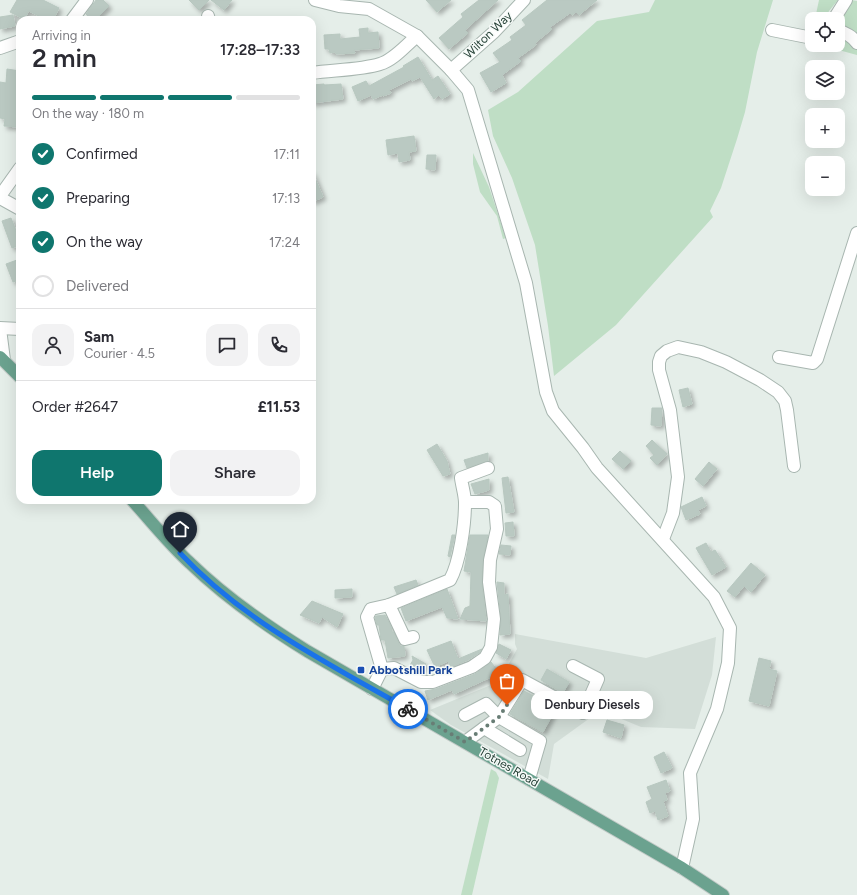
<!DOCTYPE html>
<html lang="en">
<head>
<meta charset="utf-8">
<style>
	body { margin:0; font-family:Figtree,sans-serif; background:#f2f2f3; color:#2b2b33; height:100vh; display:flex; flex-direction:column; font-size:15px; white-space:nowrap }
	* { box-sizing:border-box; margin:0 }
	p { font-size:13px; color:#7c7c81 }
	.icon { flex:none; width:22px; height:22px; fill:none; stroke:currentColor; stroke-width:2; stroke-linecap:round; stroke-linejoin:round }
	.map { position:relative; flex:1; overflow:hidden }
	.drawer { position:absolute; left:16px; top:16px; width:300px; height:488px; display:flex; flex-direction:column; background:#fff; border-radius:12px; box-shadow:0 4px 16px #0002 }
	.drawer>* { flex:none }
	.controls { position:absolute; left:805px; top:12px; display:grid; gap:8px }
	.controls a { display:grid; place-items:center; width:40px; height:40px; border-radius:8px; background:#fff; box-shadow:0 4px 16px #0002; font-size:20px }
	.pin { position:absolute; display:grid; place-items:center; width:34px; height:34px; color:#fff; margin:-41px -17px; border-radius:50% 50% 50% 0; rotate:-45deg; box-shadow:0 0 4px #0007 }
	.pin .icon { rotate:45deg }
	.courier { position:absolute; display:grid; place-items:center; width:40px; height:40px; margin:-20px; border:3px solid #1a73e8; border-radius:50%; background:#fff; color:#222; box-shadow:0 1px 5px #0007 }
	.bubble { position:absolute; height:28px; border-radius:12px; background:#fff; box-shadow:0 4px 16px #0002; font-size:13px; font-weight:600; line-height:28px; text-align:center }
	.overview em { font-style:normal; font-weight:600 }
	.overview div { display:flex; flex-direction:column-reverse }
	.overview { display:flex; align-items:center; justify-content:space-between; height:68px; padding:0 16px }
	h1 { font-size:26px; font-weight:600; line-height:30px }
	.bar { display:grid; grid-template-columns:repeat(4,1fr); gap:6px 4px; align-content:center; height:48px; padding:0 16px }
	.bar i { height:5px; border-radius:3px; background:#e1e1e2 }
	.bar .current { background:#0f766e }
	.bar p { grid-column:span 4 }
	.line { display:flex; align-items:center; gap:10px; padding:0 16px; border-top:1px solid #e1e1e2 }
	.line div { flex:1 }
	.round { display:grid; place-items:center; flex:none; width:42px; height:42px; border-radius:12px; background:#f2f2f3 }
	ol { padding:0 16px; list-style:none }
	li { display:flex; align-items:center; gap:12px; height:44px }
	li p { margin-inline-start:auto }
	li .icon { padding:4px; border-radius:50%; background:#0f766e; color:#fff; stroke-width:4 }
	li:last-child { color:#7c7c81 }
	li i { width:22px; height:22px; border:2px solid #e1e1e2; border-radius:50% }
	.primary-button { display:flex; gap:8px; margin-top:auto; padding:8px 16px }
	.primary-button a { flex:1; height:46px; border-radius:12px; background:#0f766e; color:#fff; font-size:16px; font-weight:600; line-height:46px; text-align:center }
	.primary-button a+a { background:#f2f2f3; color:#2b2b33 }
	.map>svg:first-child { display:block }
	.built { fill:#d3ded8 }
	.green { fill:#bfdec5 }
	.building { fill:#bac9c2; stroke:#b8c8c0; filter:url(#shadow) }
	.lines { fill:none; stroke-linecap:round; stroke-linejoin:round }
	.minor-casing { stroke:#a8b6b0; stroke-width:14 }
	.major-casing { stroke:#c2cac7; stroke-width:14 }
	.minor { stroke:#fff; stroke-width:12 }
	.major { stroke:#6ba28f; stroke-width:12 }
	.done { stroke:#687d75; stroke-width:4; stroke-dasharray:0 7.2 }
	.route { stroke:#1a73e8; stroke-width:5 }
	.transit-dot { fill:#1a4fb4; stroke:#f6faf8; stroke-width:1.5 }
	.labels { text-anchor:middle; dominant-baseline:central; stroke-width:3; stroke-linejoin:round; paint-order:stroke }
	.street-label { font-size:12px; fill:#254036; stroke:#f6faf8 }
	.transit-label { font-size:12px; font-weight:bold; fill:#164399; stroke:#f6faf8; text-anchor:start }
</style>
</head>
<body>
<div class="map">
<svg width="857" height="895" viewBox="0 0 857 895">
	<defs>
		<filter id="shadow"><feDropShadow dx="3" dy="3" stdDeviation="2" flood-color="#0004"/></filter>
	</defs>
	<rect width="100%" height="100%" fill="#e5eee9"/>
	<path class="built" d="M515 634 646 658 716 637 712 675 695 729 641 727 607 713 590 718 554 744 548 779 451 725 430 710 491 685 504 673 517 649 515 644Z"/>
	<g class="green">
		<path d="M655 0H773L757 52 745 112 737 139 721 188 710 211 713 217 616 325 554 376 548 326 535 245 512 178 493 136 488 110 518 92 597 21 649 12Z"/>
		<path d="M819 0H838L829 11 825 19H815Z"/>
		<path d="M851 0 857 1V38C850 32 842 29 841 19Z"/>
		<path d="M838 37H844L857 48V55L820 45H838Z"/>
		<path d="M473 153 489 187 506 238 503 239 497 216 480 192 473 164Z"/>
		<path d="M491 769 496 772 499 778 472 895H461Z"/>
	</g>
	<g class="building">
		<path d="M17 0H43L59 8 53 20H46L29 11 24 19 10 12Z"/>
		<path d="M96 0H103L109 6 99 16 104 20H91L86 14Z"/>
		<path d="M189 0H209L199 10Z"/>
		<path d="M211 0H232L224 10Z"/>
		<path d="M426 0H451L437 12Z"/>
		<path d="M479 0H498L465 30 468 33 449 49 439 38 463 17 461 14Z"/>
		<path d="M547 0H597L579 15 576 12 572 15 570 13 550 27 552 29 535 43 536 45 518 58 521 61 502 75 506 83 491 92 480 73 500 62 493 53 512 40 510 37 526 25 522 20Z"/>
		<path d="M13 15 15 26 0 29V17Z"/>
		<path d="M368 28V33L378 32 379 48 354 50 355 53 336 54 335 52 330 53 329 49H325L324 35 340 34V39L360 37 359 29Z"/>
		<path d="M418 57 432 80 438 76 450 94 442 99 439 95 434 99 420 77 412 81 411 79 389 90 391 93 383 96V95L373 99 371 95 358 101 352 87 366 81 369 86 404 67 403 66Z"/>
		<path d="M7 69 20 71 18 97H20V127L4 126 5 119 0 118V82L6 83Z"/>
		<path d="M324 84V85L341 84 343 99 312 103V85Z"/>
		<path d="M414 136 416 151 409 152 410 160 399 162 398 153 388 155 386 140Z"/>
		<path d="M427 155H436L435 170 426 169Z"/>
		<path d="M312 171 323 197 312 202Z"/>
		<path d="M11 218 20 241V245L12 248 2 221Z"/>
		<path d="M17 260 20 268V280L13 282 6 264Z"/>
		<path d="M688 388 692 404 683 407 679 390Z"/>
		<path d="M652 408H662L661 426 651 425Z"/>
		<path d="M652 440 667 454 657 465 650 458 654 455 646 446Z"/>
		<path d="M437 444 447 461 450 474 443 476 427 450Z"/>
		<path d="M620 451 631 461 623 469 612 459Z"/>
		<path d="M488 453V461L467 468 464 460Z"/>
		<path d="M709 462 717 469 703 486 695 479Z"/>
		<path d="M508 477 514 512 506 513 502 478Z"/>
		<path d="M489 479V490L475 494 471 484Z"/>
		<path d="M702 497 706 506 698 510 700 514 686 520 681 507Z"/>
		<path d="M513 522 514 536H506L505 523Z"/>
		<path d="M452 535H455L450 557 448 556Z"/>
		<path d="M470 535H488L483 560 482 582 486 621 460 619 465 608 470 606 471 572 464 571Z"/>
		<path d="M706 543 711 552 715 550 726 567 712 575 696 548Z"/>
		<path d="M501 545 511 546 510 555 499 554Z"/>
		<path d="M751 563 765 575 751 592 744 586 735 597 727 591Z"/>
		<path d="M416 580 418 585 397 594 394 587Z"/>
		<path d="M497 582 504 583V595L508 594 510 634 500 635 501 618Z"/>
		<path d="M352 589V597L335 598V590Z"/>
		<path d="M447 589 458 619 447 618 442 607 406 621 401 608Z"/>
		<path d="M312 601 343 614 337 627 322 617 319 623 300 615Z"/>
		<path d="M385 615 391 626 392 632H394L400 646H404L405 656 388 658 385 640H381L379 625H377L375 618 376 616Z"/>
		<path d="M451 641 458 659 482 649 479 653 468 660 451 667 448 661 435 667 427 650Z"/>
		<path d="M499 644 511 650 506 659 496 653Z"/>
		<path d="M412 656 426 664 422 671 420 670 419 672 409 667 413 660Z"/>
		<path d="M759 658 771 661 769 669 777 671 769 706 749 701Z"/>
		<path d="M491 662 498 671 491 677 454 694 452 690 428 700 425 691 436 689 475 674Z"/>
		<path d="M547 669 569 682 563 693 541 680Z"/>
		<path d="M524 691 556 708 543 732 510 714Z"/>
		<path d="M607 720 624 725 621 738 603 732Z"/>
		<path d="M664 752 672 768 661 773 654 757Z"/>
		<path d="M666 780 670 791 665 793 667 800 663 801 668 816 658 820 655 811 650 813 646 802 652 799 647 787Z"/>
	</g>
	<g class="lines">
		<g class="minor-casing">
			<g id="minor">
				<path d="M315 0 339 6 369 9 417 36 451 70 468 90 526 283 546 392 553 411 583 448 597 468 714 597 730 628 728 663 717 709 690 773 693 819 682 868"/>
				<path d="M208 16 209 20"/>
				<path d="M834 19 846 0"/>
				<path d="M72 20 87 0"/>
				<path d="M772 30 812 38"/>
				<path d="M838 31C845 32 853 37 857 43"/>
				<path d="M0 48 20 41"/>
				<path d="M451 70 494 32 524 0"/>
				<path d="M312 73C332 70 361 70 380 64 394 60 406 45 417 36"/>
				<path d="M0 196 20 168"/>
				<path d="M0 198 20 209"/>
				<path d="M0 328 20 329"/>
				<path d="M0 329 4 360"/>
				<path d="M779 357 813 363 817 359 857 233"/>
				<path d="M663 539 673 513 678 477 670 410 659 370V362L661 356 667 351 678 347 701 352 726 362 760 380 778 392 785 401 787 410 794 466"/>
				<path d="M389 605 405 639 413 637"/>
				<path d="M382 669 394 668 421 682H433L472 667 485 658 491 647 494 619 489 582 490 560 497 529 495 506 489 502H465"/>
				<path d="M372 689 382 669 367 617 371 609 389 605 450 580C460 562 465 524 465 503 465 495 462 486 461 478L488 468"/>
				<path d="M465 715 486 704 499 717 540 741 529 779"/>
				<path d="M484 728 520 750"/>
				<path d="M465 742 499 717 522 680 583 713 598 679 573 666"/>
			</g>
		</g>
		<g class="major-casing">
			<g id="major">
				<path d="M0 357 20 377"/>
				<path d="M132 500C151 521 169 544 190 563 226 598 265 625 307 651L682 868 723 895"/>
			</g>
		</g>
		<use href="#minor" class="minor"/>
		<use href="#major" class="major"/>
	</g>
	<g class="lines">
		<path class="done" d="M408 709 465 742 499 717 507 705"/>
		<path class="route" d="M180 553C243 621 329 664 408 709"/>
	</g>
	<rect class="transit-dot" x="357" y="666" width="8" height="8" rx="2"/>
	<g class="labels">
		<g class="street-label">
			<text transform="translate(488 35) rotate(-44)">Wilton Way</text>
			<text transform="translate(509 767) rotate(30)">Totnes Road</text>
		</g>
		<g class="transit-label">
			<text x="369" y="670">Abbotshill Park</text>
		</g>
	</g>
</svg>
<div class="controls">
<a><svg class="icon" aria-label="locate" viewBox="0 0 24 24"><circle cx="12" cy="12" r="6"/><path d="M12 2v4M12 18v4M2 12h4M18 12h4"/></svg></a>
<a><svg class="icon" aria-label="layers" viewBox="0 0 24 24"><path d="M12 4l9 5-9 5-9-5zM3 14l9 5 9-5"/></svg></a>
<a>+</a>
<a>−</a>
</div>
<div class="pin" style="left:507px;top:705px;background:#ea580c"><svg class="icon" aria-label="bag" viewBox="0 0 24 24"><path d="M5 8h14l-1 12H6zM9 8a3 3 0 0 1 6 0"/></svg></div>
<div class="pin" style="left:180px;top:553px;background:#1f2937"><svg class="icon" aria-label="home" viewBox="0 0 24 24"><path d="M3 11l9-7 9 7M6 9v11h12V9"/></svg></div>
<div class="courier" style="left:408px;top:709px"><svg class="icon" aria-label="bike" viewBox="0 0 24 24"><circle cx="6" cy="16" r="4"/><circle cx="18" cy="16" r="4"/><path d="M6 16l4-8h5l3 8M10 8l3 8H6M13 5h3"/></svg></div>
<div class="bubble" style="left:531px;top:691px;width:122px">Denbury Diesels</div>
<section class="drawer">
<div class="overview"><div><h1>2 min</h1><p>Arriving in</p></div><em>17:28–17:33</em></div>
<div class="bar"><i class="current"></i><i class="current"></i><i class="current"></i><i></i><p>On the way · 180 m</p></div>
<ol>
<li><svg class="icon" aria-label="check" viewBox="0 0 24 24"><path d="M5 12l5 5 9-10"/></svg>Confirmed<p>17:11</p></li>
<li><svg class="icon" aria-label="check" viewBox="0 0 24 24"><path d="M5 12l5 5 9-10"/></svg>Preparing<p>17:13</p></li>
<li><svg class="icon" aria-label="check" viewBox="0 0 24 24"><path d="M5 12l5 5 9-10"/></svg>On the way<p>17:24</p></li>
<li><i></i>Delivered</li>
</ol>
<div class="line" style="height:72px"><a class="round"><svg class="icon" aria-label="person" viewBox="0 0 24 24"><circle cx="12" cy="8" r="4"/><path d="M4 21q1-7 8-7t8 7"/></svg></a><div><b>Sam</b><p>Courier · 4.5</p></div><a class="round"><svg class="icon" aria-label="chat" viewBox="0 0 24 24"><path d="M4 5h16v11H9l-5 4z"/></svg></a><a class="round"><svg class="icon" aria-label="phone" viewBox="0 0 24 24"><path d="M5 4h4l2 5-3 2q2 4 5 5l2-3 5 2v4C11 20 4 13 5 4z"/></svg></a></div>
<div class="line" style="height:52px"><div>Order #2647</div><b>£11.53</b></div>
<div class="primary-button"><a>Help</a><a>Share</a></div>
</section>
</div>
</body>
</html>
